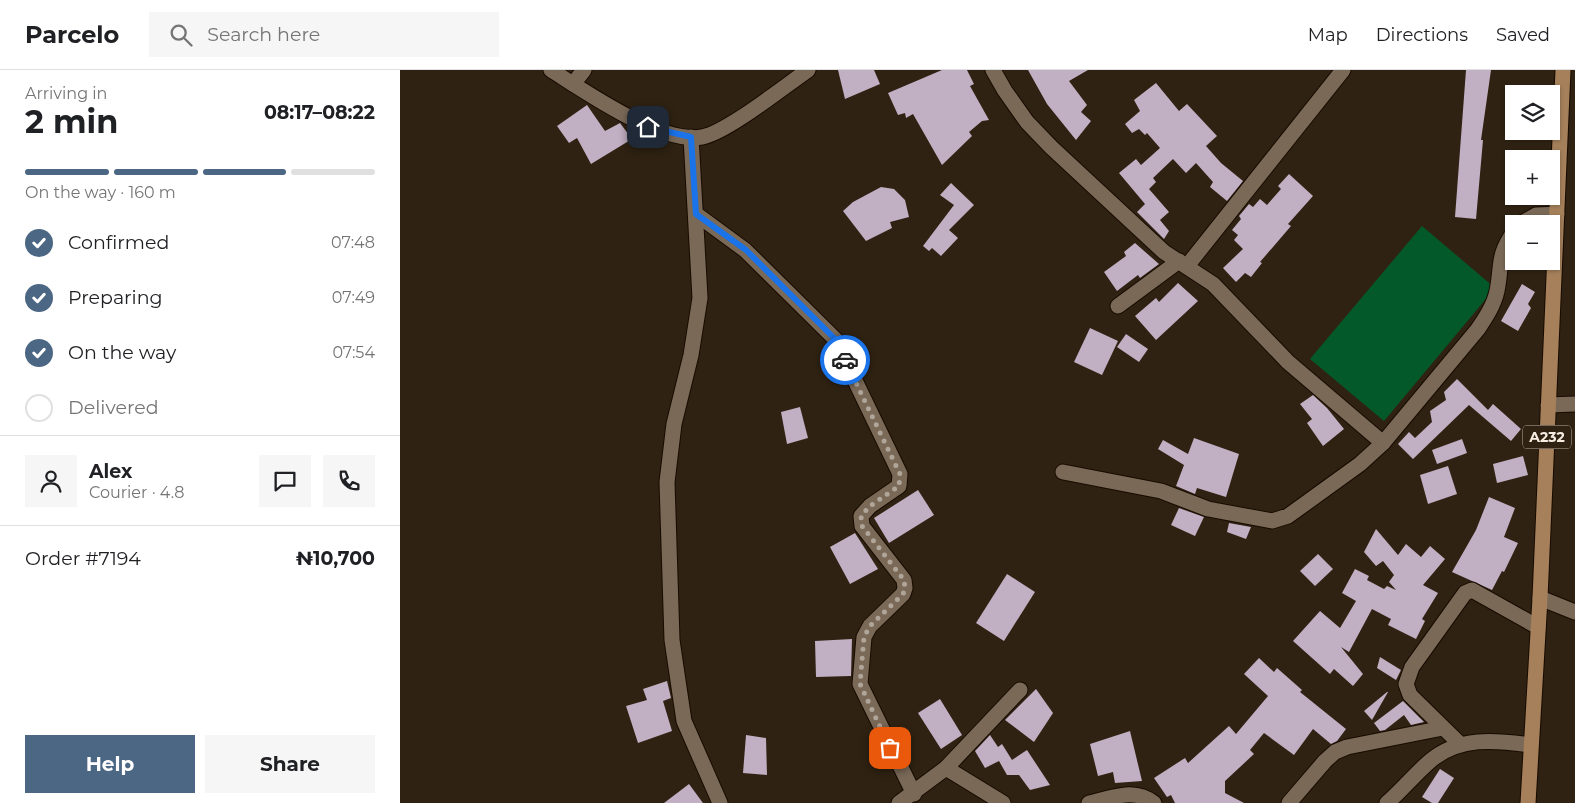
<!DOCTYPE html>
<html lang="en">
<head>
<meta charset="utf-8">
<style>
	body { margin:0; font-family:Montserrat,sans-serif; background:#f6f6f6; color:#202124; height:100vh; display:flex; flex-direction:column; font-size:19px; white-space:nowrap }
	* { box-sizing:border-box; margin:0 }
	p { font-size:16px; color:#757577 }
	.icon { flex:none; width:28px; height:28px; fill:none; stroke:currentColor; stroke-width:2; stroke-linecap:round; stroke-linejoin:round }
	.map { position:relative; flex:1; overflow:hidden }
	.sheet { display:flex; flex-direction:column; background:#fff; width:400px }
	.sheet>* { flex:none }
	.tools { position:absolute; left:1105px; top:15px; display:grid; gap:10px }
	.tools a { display:grid; place-items:center; width:55px; height:55px; border-radius:0px; background:#fff; box-shadow:0 1px 4px #0004; font-size:25px }
	.pin { position:absolute; display:grid; place-items:center; width:42px; height:42px; color:#fff; margin:-21px; border-radius:10px; box-shadow:0 2px 8px #0006 }
	.courier { position:absolute; display:grid; place-items:center; width:50px; height:50px; margin:-25px; border:4px solid #1a73e8; border-radius:50%; background:#fff; color:#222; box-shadow:0 1px 6px #0007 }
	.headline em { font-style:normal; font-weight:700 }
	.headline div { display:flex; flex-direction:column-reverse }
	.headline { display:flex; align-items:center; justify-content:space-between; height:85px; padding:0 25px }
	h1 { font-size:32px; font-weight:700; line-height:38px }
	.bar { display:grid; grid-template-columns:repeat(4,1fr); gap:8px 5px; align-content:center; height:60px; padding:0 25px }
	.bar i { height:6px; border-radius:4px; background:#e0e0e0 }
	.bar .selected { background:#4c6784 }
	.bar p { grid-column:span 4 }
	.line { display:flex; align-items:center; gap:12px; padding:0 25px; border-top:1px solid #e0e0e0 }
	.line div { flex:1 }
	.round { display:grid; place-items:center; flex:none; width:52px; height:52px; border-radius:0px; background:#f6f6f6 }
	ol { padding:0 25px; list-style:none }
	li { display:flex; align-items:center; gap:15px; height:55px }
	li p { margin-inline-start:auto }
	li .icon { padding:5px; border-radius:50%; background:#4c6784; color:#fff; stroke-width:4 }
	li:last-child { color:#757577 }
	li i { width:28px; height:28px; border:2px solid #e0e0e0; border-radius:50% }
	.button { display:flex; gap:10px; margin-top:auto; padding:10px 25px }
	.button a { flex:1; height:58px; border-radius:0px; background:#4c6784; color:#fff; font-size:20px; font-weight:700; line-height:58px; text-align:center }
	.button a+a { background:#f6f6f6; color:#202124 }
	header { display:flex; align-items:center; gap:30px; box-sizing:border-box; height:70px; padding:0 25px; background:#fff; border-bottom:1px solid #e0e0e0 }
	header strong { font-size:24px }
	nav { display:flex; gap:28px; margin-inline-start:auto; font-size:18px }
	.search { width:350px; height:45px; background:#f6f6f6; display:flex; align-items:center; gap:12px; box-sizing:border-box; padding:0 18px; border-radius:0px; color:#757577; font-size:19px }
	main { display:flex; flex:1; min-height:0 }
	.map>svg:first-child { display:block }
	.green { fill:#04592b }
	.building { fill:#c1afc3 }
	.lines { fill:none; stroke-linecap:round; stroke-linejoin:round }
	.street-casing { stroke:#170b00; stroke-width:17 }
	.primary-casing { stroke:#170b00; stroke-width:17 }
	.street { stroke:#7a6957; stroke-width:15 }
	.primary { stroke:#a5805b; stroke-width:15 }
	.done { stroke:#b0a599; stroke-width:5; stroke-dasharray:0 9 }
	.route { stroke:#1a73e8; stroke-width:6 }
	.labels { text-anchor:middle; dominant-baseline:central; stroke-width:5; stroke-linejoin:round; paint-order:stroke }
	.shield { fill:#2f2212; stroke:#baafa4; stroke-width:1 }
	.shield-label { font-size:14px; font-weight:bold; fill:#f6ece2 }
</style>
</head>
<body>
<header>
<strong>Parcelo</strong>
<div class="search"><svg class="icon" aria-label="search" viewBox="0 0 24 24"><circle cx="10" cy="10" r="6"/><path d="M15 15l6 6"/></svg>Search here</div>
<nav><a>Map</a><a>Directions</a><a>Saved</a></nav>
</header>
<main>
<section class="sheet">
<div class="headline"><div><h1>2 min</h1><p>Arriving in</p></div><em>08:17–08:22</em></div>
<div class="bar"><i class="selected"></i><i class="selected"></i><i class="selected"></i><i></i><p>On the way · 160 m</p></div>
<ol>
<li><svg class="icon" aria-label="check" viewBox="0 0 24 24"><path d="M5 12l5 5 9-10"/></svg>Confirmed<p>07:48</p></li>
<li><svg class="icon" aria-label="check" viewBox="0 0 24 24"><path d="M5 12l5 5 9-10"/></svg>Preparing<p>07:49</p></li>
<li><svg class="icon" aria-label="check" viewBox="0 0 24 24"><path d="M5 12l5 5 9-10"/></svg>On the way<p>07:54</p></li>
<li><i></i>Delivered</li>
</ol>
<div class="line" style="height:90px"><a class="round"><svg class="icon" aria-label="person" viewBox="0 0 24 24"><circle cx="12" cy="8" r="4"/><path d="M4 21q1-7 8-7t8 7"/></svg></a><div><b>Alex</b><p>Courier · 4.8</p></div><a class="round"><svg class="icon" aria-label="chat" viewBox="0 0 24 24"><path d="M4 5h16v11H9l-5 4z"/></svg></a><a class="round"><svg class="icon" aria-label="phone" viewBox="0 0 24 24"><path d="M5 4h4l2 5-3 2q2 4 5 5l2-3 5 2v4C11 20 4 13 5 4z"/></svg></a></div>
<div class="line" style="height:65px"><div>Order #7194</div><b>₦10,700</b></div>
<div class="button"><a>Help</a><a>Share</a></div>
</section>
<div class="map">
<svg width="1175" height="733" viewBox="0 0 1175 733">
	<rect width="100%" height="100%" fill="#2f2212"/>
	<path class="green" d="M1022 156 1095 218 984 351 910 289Z"/>
	<g class="building">
		<path d="M438 0H474L480 14 445 29Z"/>
		<path d="M542 0H567L574 14 570 16 589 50 582 51 569 62 572 66 542 95 513 44 506 48 505 43 498 45 488 23Z"/>
		<path d="M628 0H688L669 11 687 35 681 42 691 51 676 70 647 34Z"/>
		<path d="M1066 0H1091L1081 70H1083L1076 149 1055 147Z"/>
		<path d="M756 13 779 41 787 34 817 66 806 76 821 93 843 111 827 131 810 117 813 112 796 93 786 103 773 89 753 108 756 112 749 119 769 142 760 150 769 161 764 169 737 142 745 134 719 103 736 89 741 95 760 78 747 63 745 65 739 59 732 63 725 54 740 41 734 30Z"/>
		<path d="M187 35 205 61 220 53 232 69 191 94 177 68 169 73 157 56Z"/>
		<path d="M889 104 913 126 888 154 891 156 860 192 862 193 851 207 845 203 836 212 823 198 843 179 834 170 838 165 832 160 841 149 839 146 849 134 853 137 860 129 867 135 881 119 878 116Z"/>
		<path d="M551 113 574 135 549 160 558 168 541 186 532 178 529 181 523 176 554 135 540 125Z"/>
		<path d="M481 117 494 119 505 130 509 147 490 152 492 158 466 171 443 141 453 132Z"/>
		<path d="M735 173 759 194 740 208 738 205 717 221 704 202 726 186 724 182Z"/>
		<path d="M778 213 798 231 756 270 735 246 756 228 759 232Z"/>
		<path d="M1122 214 1135 222 1128 234 1131 238 1118 261 1101 251Z"/>
		<path d="M690 258 718 271 702 305 674 292Z"/>
		<path d="M726 264 748 279 739 292 717 277Z"/>
		<path d="M1057 309 1088 340 1093 334 1121 359 1111 371 1069 335 1013 389 998 374 1009 362 1015 368 1032 352 1030 341 1046 330 1044 322Z"/>
		<path d="M913 325 927 338 944 359 923 376 907 353 912 349 900 334Z"/>
		<path d="M400 337 408 368 387 374 381 342Z"/>
		<path d="M794 368 839 384 826 427 797 418 795 424 776 416 784 395 758 379 763 370 788 384Z"/>
		<path d="M1062 369 1067 383 1037 394 1032 380Z"/>
		<path d="M1123 386 1128 405 1097 413 1093 394Z"/>
		<path d="M1048 396 1057 424 1028 434 1020 405Z"/>
		<path d="M518 420 534 445 489 473 474 448Z"/>
		<path d="M1089 427 1115 438 1104 467 1118 473 1104 502 1102 501 1092 520 1052 502 1076 460Z"/>
		<path d="M779 438 804 447 795 466 771 455Z"/>
		<path d="M829 453 851 457 846 469 827 462Z"/>
		<path d="M976 459 998 485 1006 474 1021 487 1030 476 1045 489 1023 515 1038 523 1022 549 1025 551 1016 569 988 555 991 549 972 539 949 582 941 577 963 604 953 616 934 599 930 604 893 571 920 541 940 558 956 531 942 523 955 499 969 506 967 510 984 519 987 516 996 520 989 512 994 505 983 491 976 496 964 482Z"/>
		<path d="M455 463 478 499 450 514 430 477Z"/>
		<path d="M918 484 933 499 915 516 900 501Z"/>
		<path d="M607 504 635 522 604 571 576 553Z"/>
		<path d="M452 569 451 606 416 607 415 571Z"/>
		<path d="M980 587 1001 600 996 610 977 598Z"/>
		<path d="M859 588 874 602 877 598 902 620 900 622 946 659 937 671 931 674 913 659 894 685 864 663 850 680 854 684 825 711V723L844 733H775L771 725 767 727 754 708 785 688 788 693 829 656 836 664 868 626 844 604Z"/>
		<path d="M267 611 271 628 263 631 272 661 238 673 226 636 247 630 243 619Z"/>
		<path d="M636 619 653 643 634 672 605 650Z"/>
		<path d="M987 622H988L972 650 964 641Z"/>
		<path d="M540 629 562 665 541 679 518 643Z"/>
		<path d="M1003 631 1024 652 1011 655 1004 645 985 660 980 661 974 653Z"/>
		<path d="M730 661 742 711 715 713 713 702 698 706 690 674Z"/>
		<path d="M346 665 366 668 367 705 343 703Z"/>
		<path d="M590 665 598 677 602 674 612 690 627 680 650 715 630 720 619 705H607L599 691 585 698 575 681Z"/>
		<path d="M1040 699 1054 708 1038 733H1032L1022 727Z"/>
		<path d="M289 714 303 733H264Z"/>
	</g>
	<g class="lines">
		<g class="street-casing">
			<g id="street">
				<path d="M151 0C186 22 260 74 302 67 326 63 385 16 408 0"/>
				<path d="M593 0 605 21 627 52 651 77 764 182 813 214 888 292 983 373"/>
				<path d="M173 14 184 0"/>
				<path d="M291 67 300 228 291 285 274 354 267 412 272 570 284 651 320 733"/>
				<path d="M296 144 345 180 435 269 500 404 499 416 470 436 461 446 462 456 504 510 505 518 503 524 470 556 464 567 460 614 514 724"/>
				<path d="M1120 154 1136 145 1157 144"/>
				<path d="M787 196 943 0"/>
				<path d="M718 236 779 191"/>
				<path d="M1148 335 1175 334"/>
				<path d="M663 402 761 421 808 439 872 451 888 446 960 394 983 373 1078 259C1086 247 1094 235 1097 221 1102 196 1097 185 1114 162"/>
				<path d="M1140 528 1175 542"/>
				<path d="M1060 674 1010 625 1006 614 1012 597 1065 523 1072 520 1138 557"/>
				<path d="M546 698 603 733"/>
				<path d="M499 733 546 698 620 620"/>
				<path d="M689 733C712 728 734 717 754 733"/>
				<path d="M889 733 925 691 935 682 947 677 1043 658"/>
				<path d="M987 733C1002 720 1014 705 1029 692 1058 666 1096 670 1131 675"/>
			</g>
		</g>
		<g class="primary-casing">
			<path id="primary" d="M1128 733 1140 528 1163 0"/>
		</g>
		<use href="#street" class="street"/>
		<use href="#primary" class="primary"/>
	</g>
	<g class="lines">
		<path class="done" d="M445 290 500 404 499 416 470 436 461 446 462 456 504 510 505 518 503 524 470 556 464 567 460 614 490 678"/>
		<path class="route" d="M248 57 291 67 296 144 346 180 435 269 445 290"/>
	</g>
	<g class="labels">
		<rect class="shield" x="1123" y="355.5" width="48" height="23" rx="4"/>
		<g class="shield-label">
			<text x="1147" y="367">A232</text>
		</g>
	</g>
</svg>
<div class="tools">
<a><svg class="icon" aria-label="layers" viewBox="0 0 24 24"><path d="M12 4l9 5-9 5-9-5zM3 14l9 5 9-5"/></svg></a>
<a>+</a>
<a>−</a>
</div>
<div class="pin" style="left:490px;top:678px;background:#ea580c"><svg class="icon" aria-label="bag" viewBox="0 0 24 24"><path d="M5 8h14l-1 12H6zM9 8a3 3 0 0 1 6 0"/></svg></div>
<div class="pin" style="left:248px;top:57px;background:#1f2937"><svg class="icon" aria-label="home" viewBox="0 0 24 24"><path d="M3 11l9-7 9 7M6 9v11h12V9"/></svg></div>
<div class="courier" style="left:445px;top:290px"><svg class="icon" aria-label="car" viewBox="0 0 24 24"><path d="M5 17H2v-5l4-1 3-4h7l3 4 3 1v5h-3M9 17h6M6 11h13"/><circle cx="7" cy="17" r="2"/><circle cx="17" cy="17" r="2"/></svg></div>
</div>
</main>
</body>
</html>
